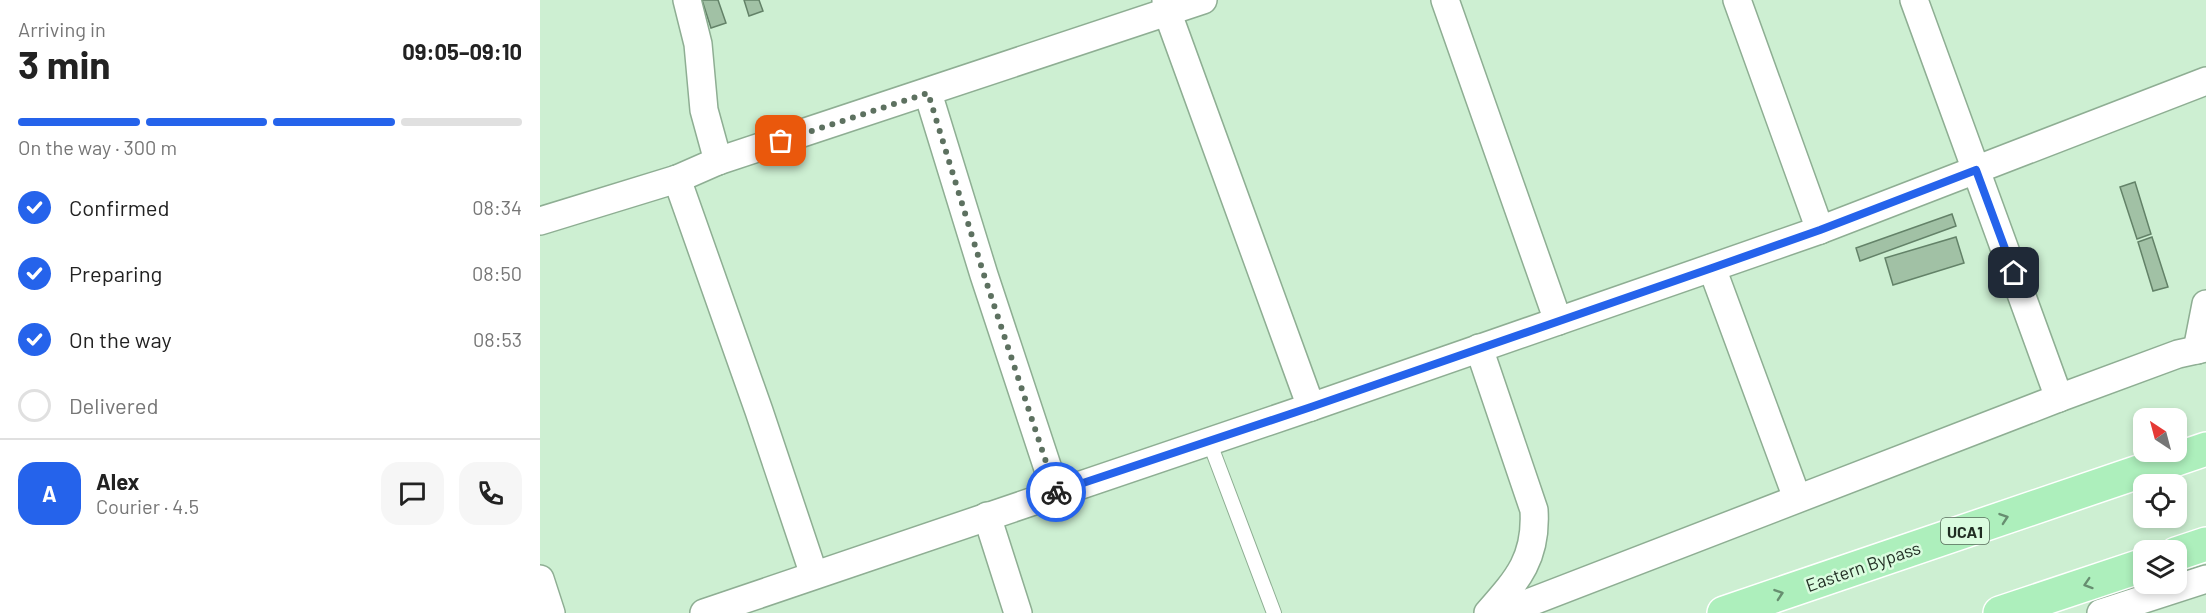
<!DOCTYPE html>
<html lang="en">
<head>
<meta charset="utf-8">
<style>
	body { margin:0; font-family:Barlow,sans-serif; background:#f6f6f6; color:#222; height:100vh; display:flex; flex-direction:column; font-size:22px; white-space:nowrap }
	* { box-sizing:border-box; margin:0 }
	p { font-size:20px; color:#767676 }
	.icon { flex:none; width:33px; height:33px; fill:none; stroke:currentColor; stroke-width:2; stroke-linecap:round; stroke-linejoin:round }
	.map { position:relative; flex:1; overflow:hidden }
	.sheet { display:flex; flex-direction:column; background:#fff; width:540px }
	.sheet>* { flex:none }
	.needle { width:39px; rotate:324deg }
	.controls { position:absolute; left:1593px; top:408px; display:grid; gap:12px }
	.controls a { display:grid; place-items:center; width:54px; height:54px; border-radius:12px; background:#fff; box-shadow:0 3px 9px #0003; font-size:30px }
	.pin { position:absolute; display:grid; place-items:center; width:51px; height:51px; color:#fff; margin:-26px; border-radius:12px; box-shadow:0 3px 9px #0006 }
	.courier { position:absolute; display:grid; place-items:center; width:60px; height:60px; margin:-30px; border:4px solid #2563eb; border-radius:50%; background:#fff; color:#222; box-shadow:0 2px 8px #0007 }
	.overview em { font-style:normal; font-weight:700 }
	.overview div { display:flex; flex-direction:column-reverse }
	.overview { display:flex; align-items:center; justify-content:space-between; height:102px; padding:0 18px }
	h1 { font-size:39px; font-weight:700; line-height:45px }
	.bar { display:grid; grid-template-columns:repeat(4,1fr); gap:9px 6px; align-content:center; height:72px; padding:0 18px }
	.bar i { height:8px; border-radius:4px; background:#e0e0e0 }
	.bar .selected { background:#2563eb }
	.bar p { grid-column:span 4 }
	.line { display:flex; align-items:center; gap:15px; padding:0 18px; border-top:2px solid #e0e0e0 }
	.line div { flex:1 }
	.round { display:grid; place-items:center; flex:none; width:63px; height:63px; border-radius:18px; background:#f6f6f6 }
	ol { padding:0 18px; list-style:none }
	li { display:flex; align-items:center; gap:18px; height:66px }
	li p { margin-inline-start:auto }
	li .icon { padding:6px; border-radius:50%; background:#2563eb; color:#fff; stroke-width:4 }
	li:last-child { color:#767676 }
	li i { width:33px; height:33px; border:3px solid #e0e0e0; border-radius:50% }
	main { display:flex; flex:1; min-height:0 }
	.map>svg:first-child { display:block }
	.building { fill:#a1c1a5; stroke:#638268; stroke-width:1.5 }
	.lines { fill:none; stroke-linecap:round; stroke-linejoin:round }
	.lane-casing { stroke:#8eae93; stroke-width:16 }
	.street-casing { stroke:#8eae93; stroke-width:30 }
	.primary-casing { stroke:#fff; stroke-width:36 }
	.lane { stroke:#fff; stroke-width:14 }
	.street { stroke:#fff; stroke-width:27 }
	.primary { stroke:#adefbc; stroke-width:33 }
	.oneway { stroke:#678e70 }
	.done { stroke:#5d7160; stroke-width:6; stroke-dasharray:0 10.8 }
	.route { stroke:#2563eb; stroke-width:8 }
	.labels { text-anchor:middle; dominant-baseline:central; stroke-width:5; stroke-linejoin:round; paint-order:stroke }
	.shield { fill:#dafcdf; stroke:#586b5b; stroke-width:1.5 }
	.shield-label { font-size:16px; font-weight:bold; fill:#212d23 }
	.street-label { font-size:18px; fill:#212d23; stroke:#dafcdf }
</style>
</head>
<body>
<main>
<section class="sheet">
<div class="overview"><div><h1>3 min</h1><p>Arriving in</p></div><em>09:05–09:10</em></div>
<div class="bar"><i class="selected"></i><i class="selected"></i><i class="selected"></i><i></i><p>On the way · 300 m</p></div>
<ol>
<li><svg class="icon" aria-label="check" viewBox="0 0 24 24"><path d="M5 12l5 5 9-10"/></svg>Confirmed<p>08:34</p></li>
<li><svg class="icon" aria-label="check" viewBox="0 0 24 24"><path d="M5 12l5 5 9-10"/></svg>Preparing<p>08:50</p></li>
<li><svg class="icon" aria-label="check" viewBox="0 0 24 24"><path d="M5 12l5 5 9-10"/></svg>On the way<p>08:53</p></li>
<li><i></i>Delivered</li>
</ol>
<div class="line" style="height:108px"><b class="round" style="background:#2563eb;color:#fff">A</b><div><b>Alex</b><p>Courier · 4.5</p></div><a class="round"><svg class="icon" aria-label="chat" viewBox="0 0 24 24"><path d="M4 5h16v11H9l-5 4z"/></svg></a><a class="round"><svg class="icon" aria-label="phone" viewBox="0 0 24 24"><path d="M5 4h4l2 5-3 2q2 4 5 5l2-3 5 2v4C11 20 4 13 5 4z"/></svg></a></div>
</section>
<div class="map">
<svg width="1666" height="613" viewBox="0 0 1666 613">
	<rect width="100%" height="100%" fill="#cdefd2"/>
	<g class="building">
		<path d="M162 0H178L186 23 171 28Z"/>
		<path d="M204 0H219L223 11 209 16Z"/>
		<path d="M1595 182 1611 234 1597 239 1580 187Z"/>
		<path d="M1412 214 1416 226 1320 261 1316 248Z"/>
		<path d="M1416 237 1424 263 1353 285 1345 258Z"/>
		<path d="M1612 237 1628 287 1613 291 1598 242Z"/>
	</g>
	<g class="lines">
		<g class="lane-casing">
			<path id="lane" d="M669 441 734 613"/>
		</g>
		<g class="street-casing">
			<g id="street">
				<path d="M147 0 158 44 164 110 178 161"/>
				<path d="M626 0 627 11 771 407"/>
				<path d="M905 0 1018 321"/>
				<path d="M1197 0 1280 230"/>
				<path d="M1374 0 1519 398"/>
				<path d="M388 93 444 275 516 493"/>
				<path d="M137 179 219 411 274 575"/>
				<path d="M0 221 137 179 178 161 663 0"/>
				<path d="M1172 268 1257 498"/>
				<path d="M939 348 994 510C997 558 978 579 948 613"/>
				<path d="M1657 350 1666 304"/>
				<path d="M447 516 478 613"/>
				<path d="M0 579 11 613"/>
				<path d="M164 613 771 407 1280 230 1666 81"/>
				<path d="M962 613 1519 398 1638 354 1666 348"/>
				<path d="M1561 613 1666 579"/>
			</g>
		</g>
		<g class="primary-casing">
			<g id="primary">
				<path d="M1636 554 1666 544"/>
				<path d="M1184 613 1666 449"/>
				<path d="M1460 613 1604 565"/>
			</g>
		</g>
		<use href="#lane" class="lane"/>
		<use href="#street" class="street"/>
		<use href="#primary" class="primary"/>
	</g>
	<defs><path id="oneway-chevron" d="M-2-3.5L2.5 0L-2 3.5" fill="none" stroke-width="1.6" stroke-linecap="round" stroke-linejoin="round" transform="scale(1.5)"/></defs>
	<g class="oneway">
		<use href="#oneway-chevron" transform="translate(1464 518) rotate(-19)"/>
		<use href="#oneway-chevron" transform="translate(1548 584) rotate(162)"/>
		<use href="#oneway-chevron" transform="translate(1239 594) rotate(-19)"/>
	</g>
	<g class="lines">
		<path class="done" d="M241 141 388 93 444 275 516 492"/>
		<path class="route" d="M516 492 771 407 1172 268 1280 230 1436 170 1474 273"/>
	</g>
	<g class="labels">
		<rect class="shield" x="1401" y="518" width="48" height="26" rx="4.5"/>
		<g class="shield-label">
			<text x="1425" y="531">UCA1</text>
		</g>
		<g class="street-label">
			<text transform="translate(1323 566) rotate(-19)">Eastern Bypass</text>
		</g>
	</g>
</svg>
<div class="controls">
<a><svg class="needle" viewBox="-14 -14 28 28"><path d="M0-13l5 13h-10z" fill="#e53935"/><path d="M0 13l5-13h-10z" fill="#767676"/></svg></a>
<a><svg class="icon" aria-label="locate" viewBox="0 0 24 24"><circle cx="12" cy="12" r="6"/><path d="M12 2v4M12 18v4M2 12h4M18 12h4"/></svg></a>
<a><svg class="icon" aria-label="layers" viewBox="0 0 24 24"><path d="M12 4l9 5-9 5-9-5zM3 14l9 5 9-5"/></svg></a>
</div>
<div class="pin" style="left:241px;top:141px;background:#ea580c"><svg class="icon" aria-label="bag" viewBox="0 0 24 24"><path d="M5 8h14l-1 12H6zM9 8a3 3 0 0 1 6 0"/></svg></div>
<div class="pin" style="left:1474px;top:273px;background:#1f2937"><svg class="icon" aria-label="home" viewBox="0 0 24 24"><path d="M3 11l9-7 9 7M6 9v11h12V9"/></svg></div>
<div class="courier" style="left:516px;top:492px"><svg class="icon" aria-label="bike" viewBox="0 0 24 24"><circle cx="6" cy="16" r="4"/><circle cx="18" cy="16" r="4"/><path d="M6 16l4-8h5l3 8M10 8l3 8H6M13 5h3"/></svg></div>
</div>
</main>
</body>
</html>
